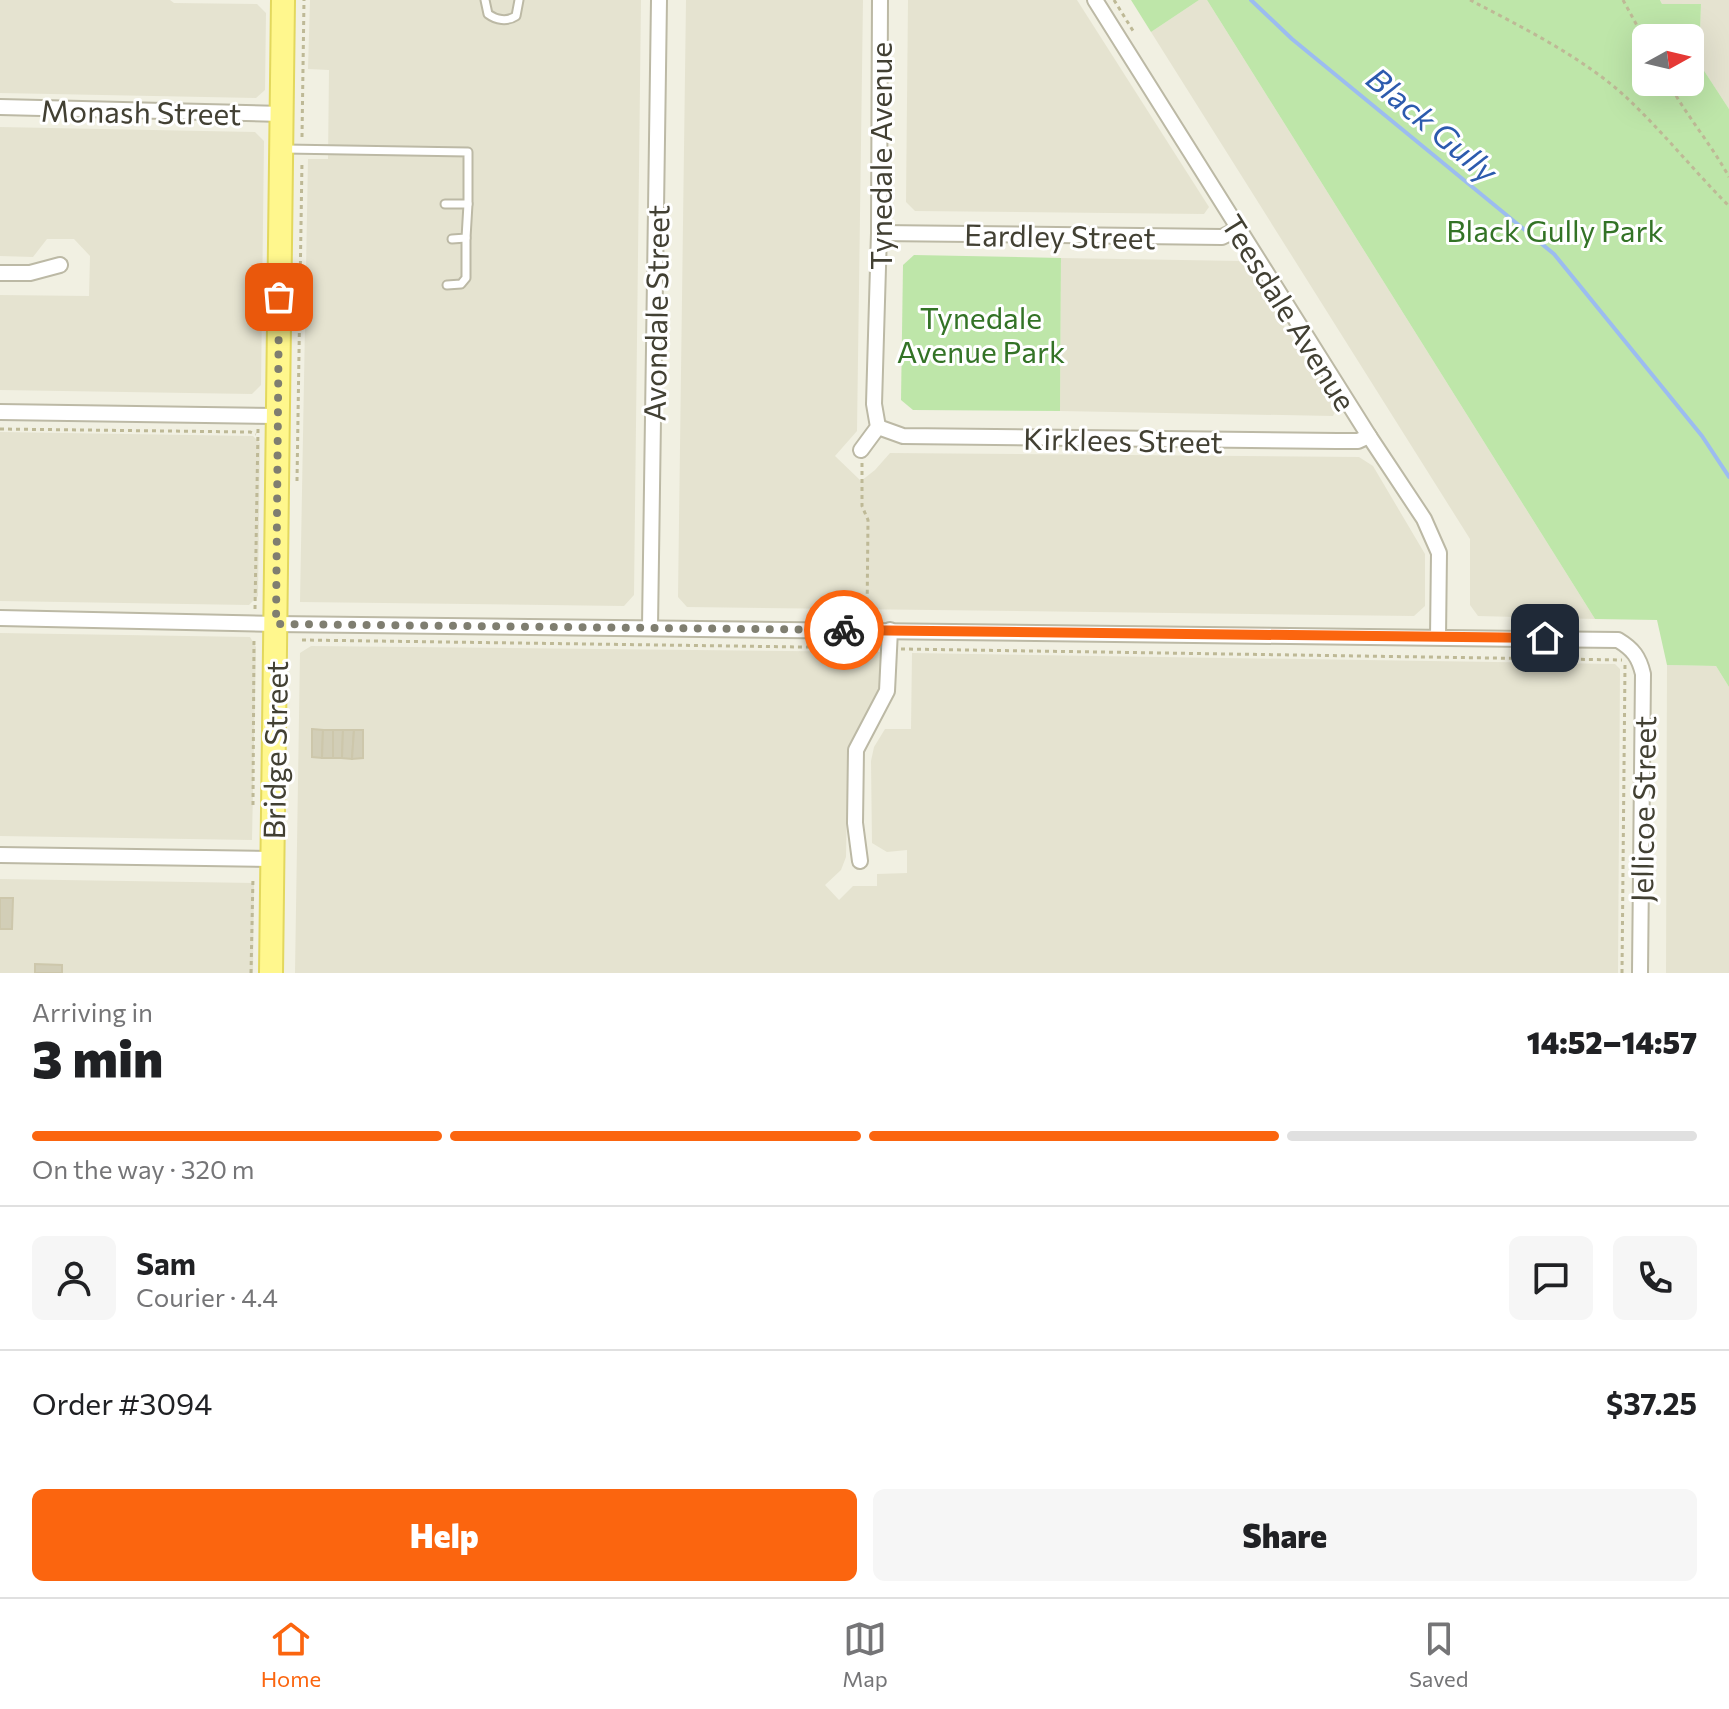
<!DOCTYPE html>
<html lang="en">
<head>
<meta charset="utf-8">
<style>
	body { margin:0; font-family:Commissioner,sans-serif; background:#f6f6f6; color:#202124; height:100vh; display:flex; flex-direction:column; font-size:30px; white-space:nowrap }
	* { box-sizing:border-box; margin:0 }
	p { font-size:26px; color:#757577 }
	.icon { flex:none; width:44px; height:44px; fill:none; stroke:currentColor; stroke-width:2; stroke-linecap:round; stroke-linejoin:round }
	.map { position:relative; height:973px; overflow:hidden }
	.side { display:flex; flex-direction:column; background:#fff; flex:1 }
	.side>* { flex:none }
	.needle { width:52px; rotate:82deg }
	.fabs { position:absolute; left:1632px; top:24px; display:grid; gap:16px }
	.fabs a { display:grid; place-items:center; width:72px; height:72px; border-radius:12px; background:#fff; box-shadow:0 8px 32px #0002; font-size:40px }
	.pin { position:absolute; display:grid; place-items:center; width:68px; height:68px; color:#fff; margin:-34px; border-radius:16px; box-shadow:0 4px 12px #0006 }
	.courier { position:absolute; display:grid; place-items:center; width:80px; height:80px; margin:-40px; border:6px solid #fb650f; border-radius:50%; background:#fff; color:#222; box-shadow:0 2px 10px #0007 }
	.overview em { font-style:normal; font-weight:800 }
	.overview div { display:flex; flex-direction:column-reverse }
	.overview { display:flex; align-items:center; justify-content:space-between; height:136px; padding:0 32px }
	h1 { font-size:52px; font-weight:800; line-height:60px }
	.bar { display:grid; grid-template-columns:repeat(4,1fr); gap:12px 8px; align-content:center; height:96px; padding:0 32px }
	.bar i { height:10px; border-radius:6px; background:#e0e0e0 }
	.bar .selected { background:#fb650f }
	.bar p { grid-column:span 4 }
	.line { display:flex; align-items:center; gap:20px; padding:0 32px; border-top:2px solid #e0e0e0 }
	.line div { flex:1 }
	.round { display:grid; place-items:center; flex:none; width:84px; height:84px; border-radius:12px; background:#f6f6f6 }
	.primary-button { display:flex; gap:16px; margin-top:auto; padding:16px 32px }
	.primary-button a { flex:1; height:92px; border-radius:12px; background:#fb650f; color:#fff; font-size:32px; font-weight:800; line-height:92px; text-align:center }
	.primary-button a+a { background:#f6f6f6; color:#202124 }
	.tabs { display:flex; justify-content:space-around; align-items:center; height:112px; border-top:2px solid #e0e0e0; background:#fff; font-size:22px; color:#757577 }
	.tabs a { display:grid; justify-items:center; gap:4px }
	.tabs .selected { color:#fb650f }
	.map>svg:first-child { display:block }
	.residential { fill:#e5e3d0 }
	.green { fill:#bee6a9; fill-rule:evenodd }
	.lines { fill:none; stroke-linecap:round; stroke-linejoin:round }
	.stream { stroke:#9cbcf0; stroke-width:4 }
	.building { fill:#d2ceb7; stroke:#cdc7ab; stroke-width:2 }
	.lane-casing { stroke:#bcb9a5; stroke-width:11 }
	.street-casing { stroke:#bcb9a5; stroke-width:18 }
	.primary-casing { stroke:#e3d85d; stroke-width:26 }
	.path { stroke:#beb996; stroke-width:3; stroke-dasharray:4 4; stroke-linecap:butt }
	.lane { stroke:#fff; stroke-width:7 }
	.street { stroke:#fff; stroke-width:14 }
	.primary { stroke:#fff78d; stroke-width:22 }
	.done { stroke:#7f7e70; stroke-width:8; stroke-dasharray:0 14.4 }
	.route { stroke:#fb650f; stroke-width:10 }
	.labels { text-anchor:middle; dominant-baseline:central; stroke-width:6; stroke-linejoin:round; paint-order:stroke }
	.street-label { font-size:30px; fill:#424033; stroke:#fff }
	.park-label { font-size:30px; fill:#337326; stroke:#fff }
	.water-label { font-size:32px; font-style:italic; fill:#2c5bae; stroke:#fff }
</style>
</head>
<body>
<div class="map">
<svg width="1729" height="973" viewBox="0 0 1729 973">
	<rect width="100%" height="100%" fill="#f1f0e2"/>
	<g class="residential">
		<path d="M0 0H170L174 3 257 4 266 13 265 90 256 98 0 93Z"/>
		<path d="M310 0H641L634 595 624 606 300 602 308 159H328L329 70 308 69Z"/>
		<path d="M686 0H863L857 431 835 456 861 481 875 470 890 453 1359 457 1373 466 1425 554V606L1414 616 687 607 678 597Z"/>
		<path d="M908 0H1077L1209 207 1204 214 915 211 906 202Z"/>
		<path d="M1199 0H1207L1595 619 1478 616 1470 605V539L1151 32Z"/>
		<path d="M1660 0H1729V109L1699 63 1701 4H1662Z"/>
		<path d="M0 127 255 132 264 141 261 385 252 394 0 390V295L89 296 90 256 74 239H47L33 257 0 256Z"/>
		<path d="M1061 258 1242 261 1337 408 1333 416 1060 411Z"/>
		<path d="M0 432 253 436 260 443 258 596 249 605 0 601Z"/>
		<path d="M0 633 250 637 256 647 252 840 0 836Z"/>
		<path d="M311 646 882 652 879 697 848 746 846 857 841 870 825 885 839 900 853 886H877V874L907 873V850L887 852 872 843 871 761 874 747 885 729H911L912 653 1615 664 1620 669 1618 973H295L300 653Z"/>
		<path d="M1667 665 1716 666 1729 687V973H1666Z"/>
		<path d="M0 879 254 883 253 973H0Z"/>
	</g>
	<g class="green">
		<path d="M1131 0H1199L1151 32Z"/>
		<path d="M1207 0H1660L1662 4H1701L1699 63 1729 109V687L1716 666 1667 665 1657 620 1595 619ZM1646 38H1690V82H1646Z"/>
		<path d="M914 255 1061 258 1060 411 913 410 901 400 903 265Z"/>
	</g>
	<g class="lines">
		<path class="stream" d="M1251 0 1292 39 1554 254 1702 436 1729 477"/>
	</g>
	<g class="building">
		<path d="M312 729 323 730 322 758 312 757Z"/>
		<path d="M323 730H333V758H322Z"/>
		<path d="M333 730H343L342 758H333Z"/>
		<path d="M343 730H354L352 759 342 758Z"/>
		<path d="M354 730H363V758L352 759Z"/>
		<path d="M0 898H13L12 929H0Z"/>
		<path d="M35 964 62 965V973H35Z"/>
	</g>
	<g class="lines">
		<g class="lane-casing">
			<g id="lane">
				<path d="M485 0 488 14C496 20 507 22 516 16L519 0"/>
				<path d="M285 149 468 152V204H445"/>
				<path d="M452 239 466 238 468 204"/>
				<path d="M447 285 461 284 466 278V238"/>
			</g>
		</g>
		<g class="street-casing">
			<g id="street">
				<path d="M1095 0 1369 436 1424 519 1439 553 1438 637"/>
				<path d="M0 107 282 114"/>
				<path d="M879 233 1222 237 1238 229"/>
				<path d="M0 273H30L60 265"/>
				<path d="M0 412 277 416"/>
				<path d="M878 427 903 436 1337 441H1358L1369 436"/>
				<path d="M861 450 878 427 874 404 879 233 880 0"/>
				<path d="M0 618 276 624 1618 640C1633 649 1639 657 1643 674L1640 973"/>
				<path d="M650 627 659 0"/>
				<path d="M0 855 273 859"/>
				<path d="M860 861 855 823 856 750 887 691 890 630"/>
			</g>
		</g>
		<g class="primary-casing">
			<path id="primary" d="M271 973 283 0"/>
		</g>
		<g class="path">
			<path d="M1114 0 1135 34"/>
			<path d="M1470 0C1522 27 1584 58 1627 98 1663 132 1694 171 1729 206"/>
			<path d="M1623 0 1646 42"/>
			<path d="M1668 82C1686 115 1711 144 1729 177"/>
			<path d="M302 137 304 0"/>
			<path d="M0 429 250 432 256 434"/>
			<path d="M862 463V506L868 520 867 618"/>
			<path d="M297 481 302 161"/>
			<path d="M255 609 258 429"/>
			<path d="M302 640 874 648"/>
			<path d="M901 649 1622 660"/>
			<path d="M253 805 254 637"/>
			<path d="M251 973 253 877"/>
			<path d="M1622 973 1625 665"/>
		</g>
		<use href="#lane" class="lane"/>
		<use href="#street" class="street"/>
		<use href="#primary" class="primary"/>
	</g>
	<g class="lines">
		<path class="done" d="M279 297 276 624 844 630"/>
		<path class="route" d="M844 630 1545 638"/>
	</g>
	<g class="labels">
		<g class="street-label">
			<text transform="translate(141 111) rotate(1)">Monash Street</text>
			<text transform="translate(879 156) rotate(-90)">Tynedale Avenue</text>
			<text transform="translate(1060 235) rotate(1)">Eardley Street</text>
			<text transform="translate(1290 312) rotate(58)">Teesdale Avenue</text>
			<text transform="translate(655 313) rotate(-89)">Avondale Street</text>
			<text transform="translate(1123 439) rotate(1)">Kirklees Street</text>
			<text transform="translate(274 750) rotate(-89)">Bridge Street</text>
			<text transform="translate(1642 809) rotate(-89)">Jellicoe Street</text>
		</g>
		<g class="park-label">
			<text x="1555" y="229">Black Gully Park</text>
			<text x="981" y="316">Tynedale<tspan x="981" dy="34">Avenue Park</tspan></text>
		</g>
		<g class="water-label">
			<text transform="translate(1433 124) rotate(40)">Black Gully</text>
		</g>
	</g>
</svg>
<div class="fabs">
<a><svg class="needle" viewBox="-14 -14 28 28"><path d="M0-13l5 13h-10z" fill="#e53935"/><path d="M0 13l5-13h-10z" fill="#757577"/></svg></a>
</div>
<div class="pin" style="left:279px;top:297px;background:#ea580c"><svg class="icon" aria-label="bag" viewBox="0 0 24 24"><path d="M5 8h14l-1 12H6zM9 8a3 3 0 0 1 6 0"/></svg></div>
<div class="pin" style="left:1545px;top:638px;background:#1f2937"><svg class="icon" aria-label="home" viewBox="0 0 24 24"><path d="M3 11l9-7 9 7M6 9v11h12V9"/></svg></div>
<div class="courier" style="left:844px;top:630px"><svg class="icon" aria-label="bike" viewBox="0 0 24 24"><circle cx="6" cy="16" r="4"/><circle cx="18" cy="16" r="4"/><path d="M6 16l4-8h5l3 8M10 8l3 8H6M13 5h3"/></svg></div>
</div>
<section class="side">
<div class="overview"><div><h1>3 min</h1><p>Arriving in</p></div><em>14:52–14:57</em></div>
<div class="bar"><i class="selected"></i><i class="selected"></i><i class="selected"></i><i></i><p>On the way · 320 m</p></div>
<div class="line" style="height:144px"><a class="round"><svg class="icon" aria-label="person" viewBox="0 0 24 24"><circle cx="12" cy="8" r="4"/><path d="M4 21q1-7 8-7t8 7"/></svg></a><div><b>Sam</b><p>Courier · 4.4</p></div><a class="round"><svg class="icon" aria-label="chat" viewBox="0 0 24 24"><path d="M4 5h16v11H9l-5 4z"/></svg></a><a class="round"><svg class="icon" aria-label="phone" viewBox="0 0 24 24"><path d="M5 4h4l2 5-3 2q2 4 5 5l2-3 5 2v4C11 20 4 13 5 4z"/></svg></a></div>
<div class="line" style="height:104px"><div>Order #3094</div><b>$37.25</b></div>
<div class="primary-button"><a>Help</a><a>Share</a></div>
</section>
<nav class="tabs">
<a class="selected"><svg class="icon" aria-label="home" viewBox="0 0 24 24"><path d="M3 11l9-7 9 7M6 9v11h12V9"/></svg>Home</a>
<a><svg class="icon" aria-label="map" viewBox="0 0 24 24"><path d="M3 6l6-2 6 2 6-2v14l-6 2-6-2-6 2zM9 4v14M15 6v14"/></svg>Map</a>
<a><svg class="icon" aria-label="saved" viewBox="0 0 24 24"><path d="M7 4h10v16l-5-4-5 4z"/></svg>Saved</a>
</nav>
</body>
</html>
